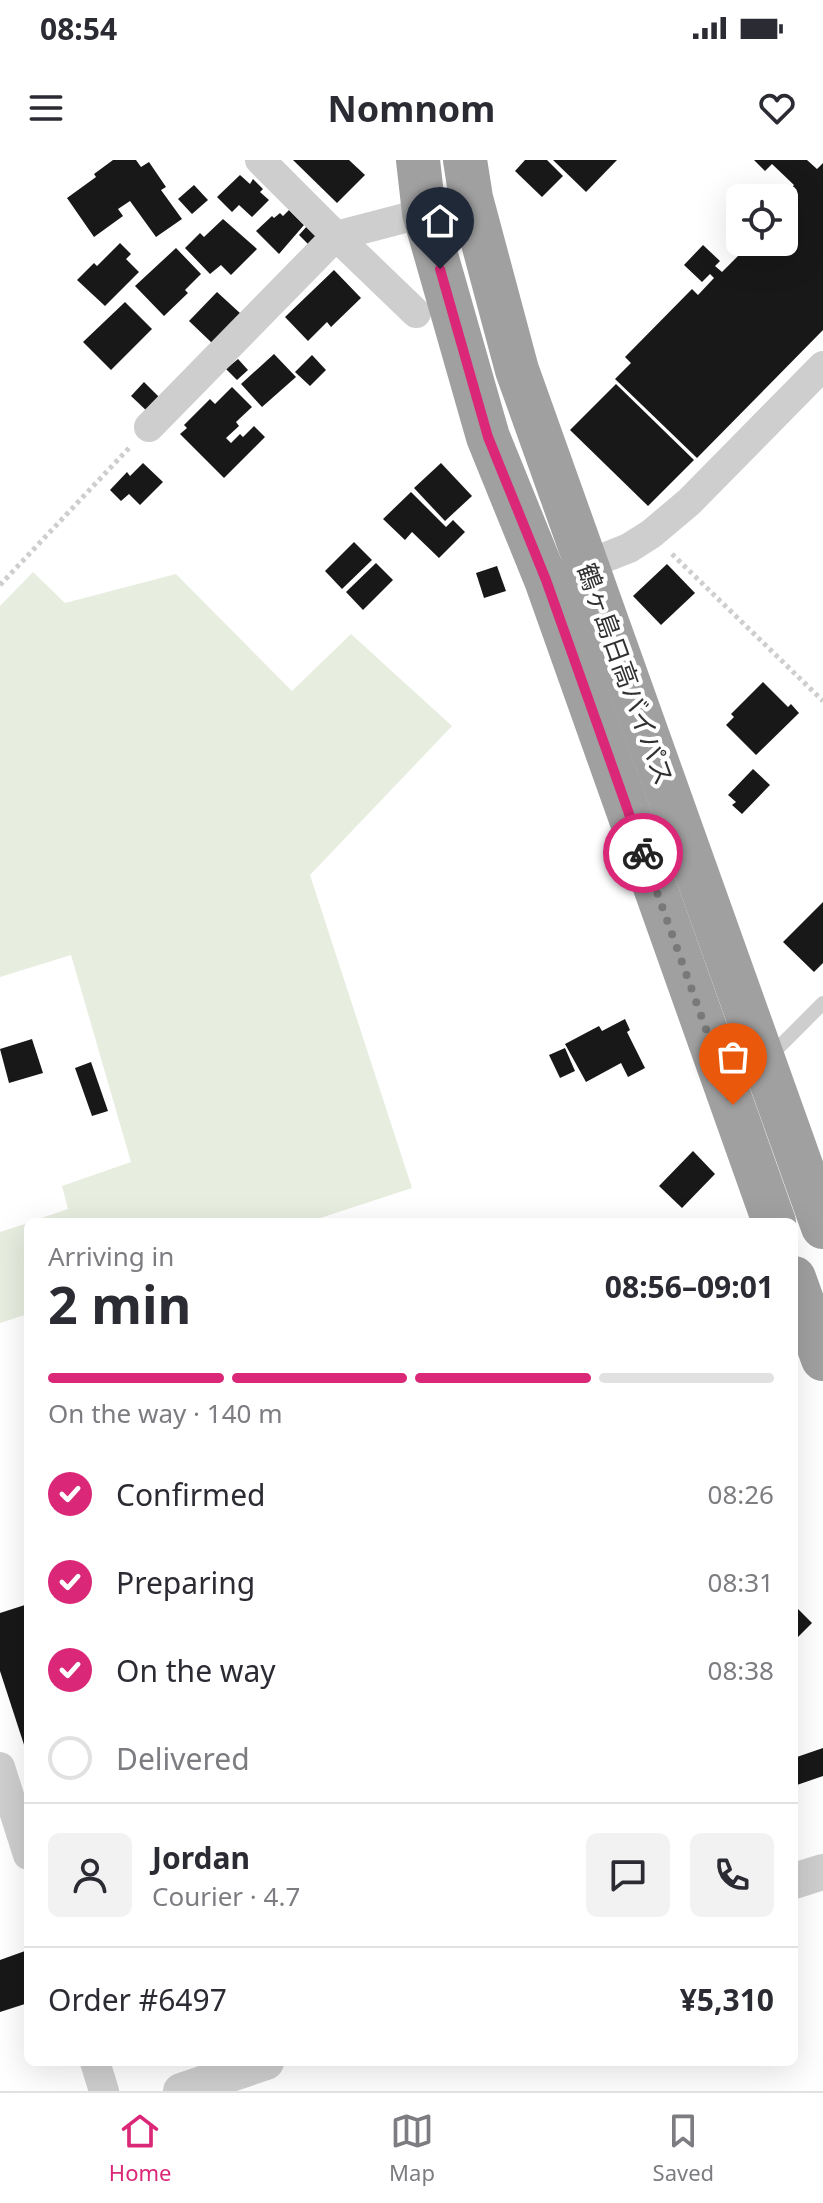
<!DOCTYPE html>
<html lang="en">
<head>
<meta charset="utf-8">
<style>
	body { margin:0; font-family:"Noto Sans","Noto Sans JP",sans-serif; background:#f2f2f3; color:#2b2b33; height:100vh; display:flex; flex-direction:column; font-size:30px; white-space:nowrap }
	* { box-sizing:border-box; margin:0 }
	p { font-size:26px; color:#7c7c81 }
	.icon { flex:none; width:44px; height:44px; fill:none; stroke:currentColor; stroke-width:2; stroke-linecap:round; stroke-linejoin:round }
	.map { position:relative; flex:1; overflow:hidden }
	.drawer { position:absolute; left:24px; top:1058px; width:774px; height:848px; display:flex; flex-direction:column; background:#fff; border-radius:12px; box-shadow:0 8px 32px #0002 }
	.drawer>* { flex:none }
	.buttons { position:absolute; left:726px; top:24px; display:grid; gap:16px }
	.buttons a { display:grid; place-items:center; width:72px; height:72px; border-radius:12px; background:#fff; box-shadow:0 8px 32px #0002; font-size:40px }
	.pin { position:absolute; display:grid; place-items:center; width:68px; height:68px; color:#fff; margin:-82px -34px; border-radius:50% 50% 50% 0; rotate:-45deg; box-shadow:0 0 8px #0007 }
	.pin .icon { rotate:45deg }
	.courier { position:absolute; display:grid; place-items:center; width:80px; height:80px; margin:-40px; border:6px solid #db2777; border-radius:50%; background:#fff; color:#222; box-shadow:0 2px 10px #0007 }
	.summary em { font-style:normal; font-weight:700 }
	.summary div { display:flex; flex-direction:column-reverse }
	.summary { display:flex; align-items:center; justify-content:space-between; height:136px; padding:0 24px }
	h1 { font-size:52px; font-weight:700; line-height:60px }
	.bar { display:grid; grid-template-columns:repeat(4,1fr); gap:12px 8px; align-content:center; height:96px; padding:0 24px }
	.bar i { height:10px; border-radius:6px; background:#e1e1e2 }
	.bar .current { background:#db2777 }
	.bar p { grid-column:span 4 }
	.line { display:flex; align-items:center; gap:20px; padding:0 24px; border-top:2px solid #e1e1e2 }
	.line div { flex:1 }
	.round { display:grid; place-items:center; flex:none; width:84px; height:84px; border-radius:12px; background:#f2f2f3 }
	ol { padding:0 24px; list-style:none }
	li { display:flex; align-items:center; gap:24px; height:88px }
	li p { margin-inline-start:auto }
	li .icon { padding:8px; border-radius:50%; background:#db2777; color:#fff; stroke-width:4 }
	li:last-child { color:#7c7c81 }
	li i { width:44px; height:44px; border:4px solid #e1e1e2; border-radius:50% }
	.status { display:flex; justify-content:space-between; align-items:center; height:56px; padding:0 40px; background:#fff; direction:ltr }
	.status svg { height:22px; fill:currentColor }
	header { display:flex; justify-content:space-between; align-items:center; height:104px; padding:0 24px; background:#fff; font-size:36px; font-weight:700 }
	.dock { display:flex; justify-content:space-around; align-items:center; height:112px; border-top:2px solid #e1e1e2; background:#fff; font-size:22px; color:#7c7c81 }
	.dock a { display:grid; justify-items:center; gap:4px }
	.dock .current { color:#db2777 }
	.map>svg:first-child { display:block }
	.green { fill:#e7eddf }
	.building { fill:#181818 }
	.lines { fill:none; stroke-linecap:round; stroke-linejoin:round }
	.path { stroke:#cecece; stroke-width:5; stroke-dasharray:4 4; stroke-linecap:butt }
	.service { stroke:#cecece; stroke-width:14 }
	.minor { stroke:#cecece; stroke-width:30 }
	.tertiary { stroke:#cecece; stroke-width:36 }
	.trunk { stroke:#a0a0a0; stroke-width:44 }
	.done { stroke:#797979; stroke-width:8; stroke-dasharray:0 14.4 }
	.route { stroke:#db2777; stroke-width:10 }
	.labels { text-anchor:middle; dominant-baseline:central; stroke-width:8; stroke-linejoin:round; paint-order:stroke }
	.street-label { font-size:26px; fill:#313131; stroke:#fff }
</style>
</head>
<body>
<div class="status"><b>08:54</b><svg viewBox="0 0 49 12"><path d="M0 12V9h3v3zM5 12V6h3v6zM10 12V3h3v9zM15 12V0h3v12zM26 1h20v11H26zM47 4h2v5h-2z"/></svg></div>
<header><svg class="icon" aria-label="menu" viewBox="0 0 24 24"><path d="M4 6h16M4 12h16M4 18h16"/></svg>Nomnom<svg class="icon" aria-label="heart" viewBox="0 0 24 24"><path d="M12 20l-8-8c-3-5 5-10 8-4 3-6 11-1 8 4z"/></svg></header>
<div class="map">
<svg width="823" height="1931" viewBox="0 0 823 1931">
	<rect width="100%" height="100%" fill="#fff"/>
	<g class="green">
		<path d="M33 412 65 443 176 414 292 531 351 474 452 566 310 715 412 1028 308 1062H30L68 1049 62 1026 131 1002 71 795 0 817V446Z"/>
		<path d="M28 1063V1154L0 1163V1072Z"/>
	</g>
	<g class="building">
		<path d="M113 0H136L141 7 149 2 166 27 161 30 182 59 156 77 130 41 118 49 123 56 94 77 67 38 96 17 94 14Z"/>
		<path d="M293 0H349L365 15 337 43Z"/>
		<path d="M525 0H547L563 16 542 37 515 11Z"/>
		<path d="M553 0H617L586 32Z"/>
		<path d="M754 0H807L817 9 823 3V170L697 298 615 219 631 203 625 197 692 129 698 135 714 118 710 114 702 122 684 105 703 85 720 101 715 106 722 112 752 82H784V45L788 41 783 37 794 25 772 4 765 11Z"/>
		<path d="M240 15 250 24 253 19 263 29 260 32 269 40 252 57 239 45 232 52 217 37Z"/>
		<path d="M194 25 208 40 192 54 178 39Z"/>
		<path d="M289 50 304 65 279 94 256 71 272 56 274 58 280 53 283 56Z"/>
		<path d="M223 59 257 89 231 115 221 105 210 114 185 88 200 73 204 77Z"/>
		<path d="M308 65 321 77 311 87 299 75Z"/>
		<path d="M120 83 131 94 126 99 139 112 105 146 77 120 94 103 97 106Z"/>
		<path d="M176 88 201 114 185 130 188 133 164 156 135 126Z"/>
		<path d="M334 110 361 138 331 167 327 162 308 181 285 157Z"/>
		<path d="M217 132 241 154 212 183 189 161Z"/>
		<path d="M125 142 152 169 111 210 83 182Z"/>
		<path d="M274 194 296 217 262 247 241 224Z"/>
		<path d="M312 195 326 210 310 226 295 212Z"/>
		<path d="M238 199 248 210 237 220 226 209Z"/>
		<path d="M144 222 162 240 149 253 131 236Z"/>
		<path d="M616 224 694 300 648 346 570 270Z"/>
		<path d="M232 227 252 247 236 262 239 266 226 278 231 283 240 274 243 277 254 266 265 277 224 318 180 274 187 268 184 265 210 239 215 244Z"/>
		<path d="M143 303 163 322 140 345 129 334 121 341 110 330 127 312 130 316Z"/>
		<path d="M441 303 472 336 445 361 414 328Z"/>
		<path d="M411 332 446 367 453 360 465 372 439 398 412 372 405 380 383 359Z"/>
		<path d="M354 382 372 400 342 429 325 411Z"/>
		<path d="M376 403 393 420 363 450 346 432Z"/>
		<path d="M667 404 695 433 661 465 633 436Z"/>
		<path d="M497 406 506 431 484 438 476 413Z"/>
		<path d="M763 522 788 547 791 544 799 553 756 595 726 565 734 557 731 554Z"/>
		<path d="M753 609 770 625 742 654 732 645 736 642 728 635Z"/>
		<path d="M823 742V803L814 812 783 782Z"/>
		<path d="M625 859 630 870 627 872 645 908 628 917 621 903 586 922 565 884 599 866 602 871Z"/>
		<path d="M32 879 43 913 9 923 0 889Z"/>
		<path d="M565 888 575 911 560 918 549 895Z"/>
		<path d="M91 902 108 951 92 956 75 908Z"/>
		<path d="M693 991 715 1014 682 1048 659 1026Z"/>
		<path d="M28 1444V1594H27L0 1511V1453Z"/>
		<path d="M794 1445 812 1463 794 1481Z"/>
		<path d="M823 1588V1616L794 1626V1598Z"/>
		<path d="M25 1791 28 1799V1843L0 1852V1800Z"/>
	</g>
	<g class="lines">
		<g class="path">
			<path d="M672 394 823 541"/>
			<path d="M0 425 129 288"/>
		</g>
		<path class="service" d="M768 898 823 843"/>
		<g class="minor">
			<path d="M260 0 336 76 424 53"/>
			<path d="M149 267 336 76 416 153"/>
			<path d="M571 411 629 388 651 374 689 342 823 206"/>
			<path d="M0 1607 28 1695"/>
			<path d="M95 1902 104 1931"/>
		</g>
		<g class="tertiary">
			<path d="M794 1721 823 1712"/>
			<path d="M181 1931 266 1902"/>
		</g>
		<g class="trunk">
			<path d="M418 0 424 53 488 277 546 420 774 1062"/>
			<path d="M465 0 471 38 517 210 823 1067"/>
			<path d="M794 1118 823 1199"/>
		</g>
	</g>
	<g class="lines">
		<path class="done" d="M643 693 733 945"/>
		<path class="route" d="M440 109 488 277 546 420 643 693"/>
	</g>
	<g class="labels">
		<g class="street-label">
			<text transform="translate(626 514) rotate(70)">鶴ヶ島日高バイパス</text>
		</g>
	</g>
</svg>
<div class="buttons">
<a><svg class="icon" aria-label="locate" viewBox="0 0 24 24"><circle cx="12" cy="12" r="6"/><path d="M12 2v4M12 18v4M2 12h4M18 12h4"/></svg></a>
</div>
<div class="pin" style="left:733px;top:945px;background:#ea580c"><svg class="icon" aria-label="bag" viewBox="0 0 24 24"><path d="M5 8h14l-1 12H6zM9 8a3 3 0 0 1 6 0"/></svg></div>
<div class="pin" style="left:440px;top:109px;background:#1f2937"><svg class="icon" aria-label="home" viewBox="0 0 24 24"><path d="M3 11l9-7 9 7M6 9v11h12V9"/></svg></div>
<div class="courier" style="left:643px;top:693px"><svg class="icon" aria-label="bike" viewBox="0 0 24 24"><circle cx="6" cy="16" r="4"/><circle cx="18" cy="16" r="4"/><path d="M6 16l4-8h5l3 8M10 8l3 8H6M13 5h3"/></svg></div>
<section class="drawer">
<div class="summary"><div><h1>2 min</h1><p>Arriving in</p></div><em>08:56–09:01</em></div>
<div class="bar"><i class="current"></i><i class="current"></i><i class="current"></i><i></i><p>On the way · 140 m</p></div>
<ol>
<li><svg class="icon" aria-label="check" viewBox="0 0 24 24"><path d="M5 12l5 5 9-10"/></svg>Confirmed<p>08:26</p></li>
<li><svg class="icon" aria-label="check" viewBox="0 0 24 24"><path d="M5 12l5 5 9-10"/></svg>Preparing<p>08:31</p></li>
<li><svg class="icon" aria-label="check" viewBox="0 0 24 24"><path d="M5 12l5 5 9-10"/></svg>On the way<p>08:38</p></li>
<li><i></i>Delivered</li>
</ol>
<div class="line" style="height:144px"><a class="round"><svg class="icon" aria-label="person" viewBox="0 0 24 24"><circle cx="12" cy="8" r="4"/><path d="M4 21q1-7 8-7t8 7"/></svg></a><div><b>Jordan</b><p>Courier · 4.7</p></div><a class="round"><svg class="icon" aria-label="chat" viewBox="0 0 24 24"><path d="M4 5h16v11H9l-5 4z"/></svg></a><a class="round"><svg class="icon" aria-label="phone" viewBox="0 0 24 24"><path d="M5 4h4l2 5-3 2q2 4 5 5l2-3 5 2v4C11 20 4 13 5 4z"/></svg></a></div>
<div class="line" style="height:104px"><div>Order #6497</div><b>¥5,310</b></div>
</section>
</div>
<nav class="dock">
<a class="current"><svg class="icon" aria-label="home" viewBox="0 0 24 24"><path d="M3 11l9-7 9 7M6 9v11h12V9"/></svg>Home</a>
<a><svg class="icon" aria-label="map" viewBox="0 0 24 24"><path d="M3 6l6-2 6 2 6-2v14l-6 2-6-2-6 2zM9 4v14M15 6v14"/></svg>Map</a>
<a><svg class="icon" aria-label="saved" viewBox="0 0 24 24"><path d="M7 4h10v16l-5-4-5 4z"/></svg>Saved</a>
</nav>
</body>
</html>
